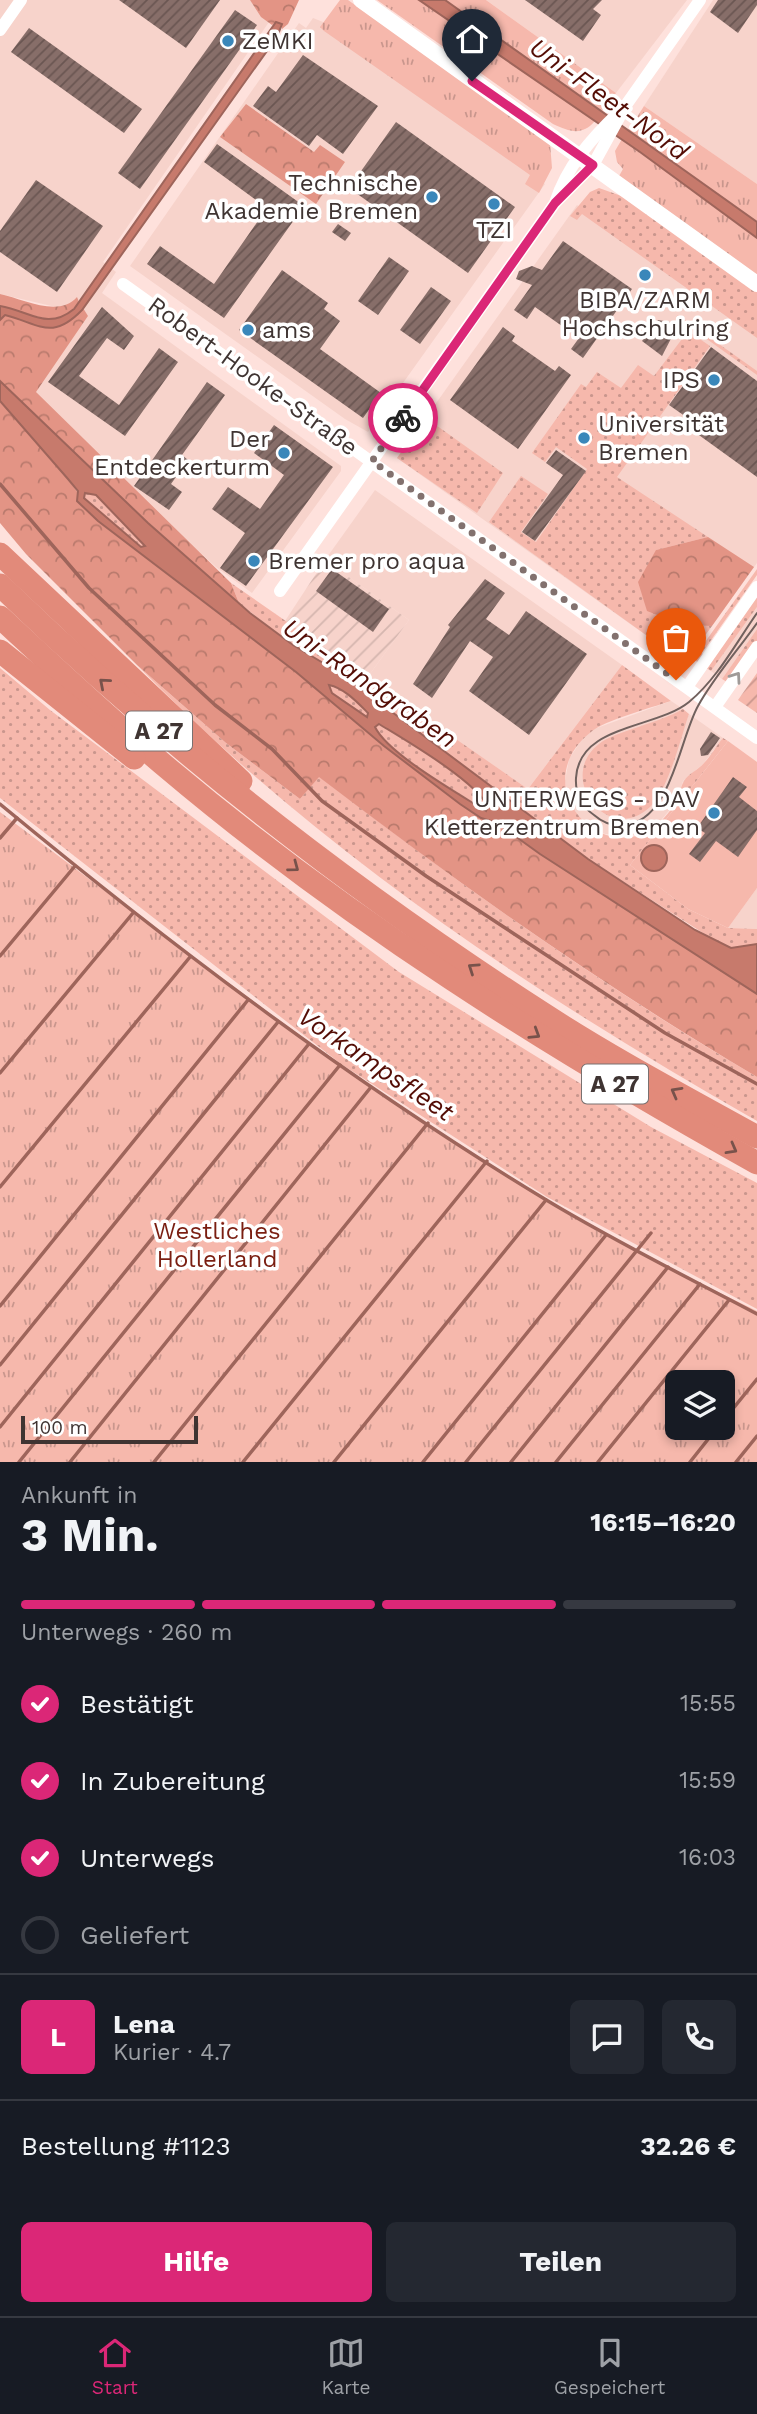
<!DOCTYPE html>
<html lang="de">
<head>
<meta charset="utf-8">
<style>
	body { margin:0; font-family:"Work Sans",sans-serif; background:#242831; color:#f1f3f6; height:100vh; display:flex; flex-direction:column; font-size:26px; white-space:nowrap }
	* { box-sizing:border-box; margin:0 }
	p { font-size:23px; color:#9ea1a6 }
	.icon { flex:none; width:38px; height:38px; fill:none; stroke:currentColor; stroke-width:2; stroke-linecap:round; stroke-linejoin:round }
	.map { position:relative; height:1462px; overflow:hidden }
	.side { display:flex; flex-direction:column; background:#171b24; flex:1 }
	.side>* { flex:none }
	.tools { position:absolute; left:665px; top:1370px; display:grid; gap:14px }
	.tools a { display:grid; place-items:center; width:70px; height:70px; border-radius:10px; background:#171b24; box-shadow:0 4px 10px #0003; font-size:35px }
	.scale { position:absolute; left:21px; bottom:18px; width:177px; box-sizing:border-box; padding-left:7px; border:4px solid #3f3432; border-top:0; font-size:19px; line-height:24px; white-space:nowrap; color:#3f3432; -webkit-text-stroke:5px #fff; paint-order:stroke }
	.pin { position:absolute; display:grid; place-items:center; width:60px; height:60px; color:#fff; margin:-72px -30px; border-radius:50% 50% 50% 0; rotate:-45deg; box-shadow:0 0 7px #0007 }
	.pin .icon { rotate:45deg }
	.courier { position:absolute; display:grid; place-items:center; width:70px; height:70px; margin:-35px; border:5px solid #db2777; border-radius:50%; background:#fff; color:#222; box-shadow:0 2px 9px #0007 }
	.summary em { font-style:normal; font-weight:700 }
	.summary div { display:flex; flex-direction:column-reverse }
	.summary { display:flex; align-items:center; justify-content:space-between; height:119px; padding:0 21px }
	h1 { font-size:46px; font-weight:700; line-height:52px }
	.bar { display:grid; grid-template-columns:repeat(4,1fr); gap:10px 7px; align-content:center; height:84px; padding:0 21px }
	.bar i { height:9px; border-radius:5px; background:#363941 }
	.bar .selected { background:#db2777 }
	.bar p { grid-column:span 4 }
	.line { display:flex; align-items:center; gap:18px; padding:0 21px; border-top:2px solid #363941 }
	.line div { flex:1 }
	.round { display:grid; place-items:center; flex:none; width:74px; height:74px; border-radius:10px; background:#242831 }
	ol { padding:0 21px; list-style:none }
	li { display:flex; align-items:center; gap:21px; height:77px }
	li p { margin-inline-start:auto }
	li .icon { padding:7px; border-radius:50%; background:#db2777; color:#fff; stroke-width:4 }
	li:last-child { color:#9ea1a6 }
	li i { width:38px; height:38px; border:4px solid #363941; border-radius:50% }
	.primary-button { display:flex; gap:14px; margin-top:auto; padding:14px 21px }
	.primary-button a { flex:1; height:80px; border-radius:10px; background:#db2777; color:#fff; font-size:28px; font-weight:700; line-height:80px; text-align:center }
	.primary-button a+a { background:#242831; color:#f1f3f6 }
	.menu { display:flex; justify-content:space-around; align-items:center; height:98px; border-top:2px solid #363941; background:#171b24; font-size:19px; color:#9ea1a6 }
	.menu a { display:grid; justify-items:center; gap:4px }
	.menu .selected { color:#db2777 }
	.map>svg:first-child { display:block }
	.built { fill:#f7d3cb }
	.industrial { fill:url(#industrial-furrows) }
	.grass { fill:url(#grass-dots) }
	.forest { fill:url(#forest-crowns) }
	.park { fill:url(#park-tufts); fill-rule:evenodd }
	.garden { fill:url(#garden-furrows) }
	.pitch { fill:#f6b8ac }
	.water { fill:#c77a6c; stroke:#9e655b; stroke-width:2; fill-rule:evenodd }
	.lines { fill:none; stroke-linecap:round; stroke-linejoin:round }
	.stream { stroke:#9e655b; stroke-width:3.5 }
	.building { fill:url(#building-hatch) }
	.minor { stroke:#fff; stroke-width:12 }
	.tertiary { stroke:#fff; stroke-width:16 }
	.motorway { stroke:#e28a7a; stroke-width:23 }
	.tram { stroke:#71615e; stroke-width:2 }
	.oneway { stroke:#9f9a98 }
	.oneway2 { stroke:#78524b }
	.done { stroke:#82716e; stroke-width:7; stroke-dasharray:0 12.6 }
	.route { stroke:#db2777; stroke-width:9 }
	.poi-dot { fill:#3a87ba; stroke:#fff; stroke-width:2.5 }
	.labels { text-anchor:middle; dominant-baseline:central; stroke-width:7; stroke-linejoin:round; paint-order:stroke }
	.shield { fill:#fff; stroke:#797170; stroke-width:2 }
	.shield-label { font-size:23px; font-weight:bold; fill:#3f3432 }
	.poi-label { font-size:24px; fill:#3f3432; stroke:#fff; text-anchor:start }
	.street-label { font-size:24px; fill:#3f3432; stroke:#fff }
	.park-label { font-size:24px; fill:#7a1e11; stroke:#fff }
	.water-label { font-size:26px; font-style:italic; fill:#540d05; stroke:#fff }
</style>
</head>
<body>
<div class="map">
<svg width="757" height="1462" viewBox="0 0 757 1462">
	<defs>
		<pattern id="industrial-furrows" width="10" height="10" patternUnits="userSpaceOnUse" patternTransform="scale(1.75)"><rect width="10" height="10" fill="#f7d3cb"/><path d="M-1 1l2-2M0 10L10 0M9 11l2-2" fill="none" stroke="#d5b6af"/></pattern>
		<pattern id="grass-dots" width="8" height="8" patternUnits="userSpaceOnUse" patternTransform="scale(1.75)"><rect width="8" height="8" fill="#f6b8ac"/><path d="M2 2h.1M6 6h.1" fill="none" stroke="#c9968d" stroke-width="1.8" stroke-linecap="round"/></pattern>
		<pattern id="forest-crowns" width="20" height="18" patternUnits="userSpaceOnUse" patternTransform="scale(1.75)"><rect width="20" height="18" fill="#e39485"/><path d="M2 6a3 3 0 1 1 6 0M12 15a3 3 0 1 1 6 0" fill="none" stroke="#b97a6d"/></pattern>
		<pattern id="park-tufts" width="24" height="20" patternUnits="userSpaceOnUse" patternTransform="scale(1.75)"><rect width="24" height="20" fill="#f6b8ac"/><path d="M3 7l-1-3M5 7V3M7 7l1-3M15 17l-1-3M17 17v-4M19 17l1-3" fill="none" stroke="#c9968d"/></pattern>
		<pattern id="garden-furrows" width="10" height="10" patternUnits="userSpaceOnUse" patternTransform="scale(1.75)"><rect width="10" height="10" fill="#f6b8ac"/><path d="M-1 1l2-2M0 10L10 0M9 11l2-2" fill="none" stroke="#c9968d"/></pattern>
		<pattern id="building-hatch" width="6" height="6" patternUnits="userSpaceOnUse" patternTransform="scale(1.75)"><rect width="6" height="6" fill="#876e69"/><path d="M-1 1l2-2M0 6l6-6M5 7l2-2" fill="none" stroke="#6a5652"/></pattern>
	</defs>
	<rect width="100%" height="100%" fill="#fee1dc"/>
	<g class="built">
		<path d="M0 0H250L269 22 103 262 116 272 102 293 341 466V471L252 593 216 567 172 527 35 392 88 316 71 304 60 308 0 294Z"/>
		<path d="M486 0H687L616 93Z"/>
		<path d="M713 0H757V184L644 106Z"/>
		<path d="M313 18 323 22 545 184 368 432 345 419 130 266 299 23 306 28Z"/>
		<path d="M577 205 757 332V563L685 663 397 458Z"/>
		<path d="M375 490 622 665 528 789 367 678 409 620 325 560Z"/>
		<path d="M757 607V629L722 679 711 671Z"/>
		<path d="M671 701 683 709 669 718 661 791 689 714 723 738 703 764 683 781 677 801 657 825 644 833 628 836 605 834 585 825 571 808 565 781 569 759 583 738 594 729Z"/>
		<path d="M757 888V929L728 928Z"/>
	</g>
	<path class="industrial" d="M325 560 409 620 367 678 285 621Z"/>
	<g class="grass">
		<path d="M599 188 627 198 757 291V338L582 214 577 220 570 216 590 192Z"/>
		<path d="M678 315 757 371V375L676 317Z"/>
		<path d="M688 331 710 346 617 477 708 537 656 550 683 625 712 626 685 663 489 522 521 476 548 494 521 532 536 542 587 469 556 447 545 462 532 453 581 384 586 387 597 372 621 388 638 365 654 376Z"/>
		<path d="M426 418 503 473 477 513 397 458Z"/>
		<path d="M85 493 96 495 145 546 141 548 84 498Z"/>
		<path d="M757 569V575L702 653 704 656 699 663 693 659Z"/>
		<path d="M231 583 528 789 622 665 671 701C651 708 605 720 591 732 525 784 600 869 656 826 663 820 672 809 677 801 680 796 680 787 684 781 688 774 698 770 704 763 711 756 716 746 723 738L728 741 630 865 688 909 728 928 757 929V944L731 948 717 942 588 859 340 673 293 645 239 603Z"/>
		<path d="M757 596V607L711 671 706 668Z"/>
		<path d="M757 629V641L727 682 722 679Z"/>
		<path d="M137 665 226 743 300 799 319 776C461 886 602 986 757 1077V1121C534 994 317 850 137 665Z"/>
		<path d="M0 668 50 710 399 972 651 1127 757 1183V1309L547 1197 341 1064 0 798Z"/>
		<path d="M330 685C345 689 357 702 368 714L367 718 332 693 328 688Z"/>
		<path d="M683 709 689 714C681 737 668 791 650 807 609 846 555 778 599 744 615 731 660 723 683 709Z"/>
		<path d="M378 724C405 740 476 781 488 807L485 811C457 789 391 758 375 727Z"/>
	</g>
	<g class="forest">
		<path d="M250 0H299L288 24 282 29V24L276 22 272 25 261 17Z"/>
		<path d="M246 104 314 152 320 145 345 162 316 204 220 137Z"/>
		<path d="M0 294C23 299 59 318 77 297L79 302C56 334 31 311 0 306Z"/>
		<path d="M83 308 88 316 36 392 231 583 239 603 148 523 0 381V320L5 315C42 325 52 341 83 308Z"/>
		<path d="M0 401 68 479 98 521 296 672 384 746 481 818 497 823 540 854 757 994V1077C603 986 461 886 319 777L300 799 226 743 137 665 26 554 0 523Z"/>
		<path d="M708 537 754 567 712 626 683 625 647 611 638 582 656 550Z"/>
	</g>
	<g class="park">
		<path d="M340 0H348L550 143 552 168 539 193 525 184 530 175 324 31 320 27Z"/>
		<path d="M377 0H419L595 121C582 136 570 132 553 124Z"/>
		<path d="M445 0H486L616 93 602 111Z"/>
		<path d="M644 106 757 184V222L629 130Z"/>
		<path d="M622 139 757 238V275L619 176 623 169 617 162 615 151Z"/>
		<path d="M0 812C179 946 356 1083 546 1201 613 1243 686 1276 757 1311V1462H0ZM677 1382H723V1428H677Z"/>
	</g>
	<path class="garden" d="M757 673V713L738 700Z"/>
	<path class="pitch" d="M728 741 757 762V888L728 928 688 909 630 865Z"/>
	<g class="water">
		<path d="M419 0H445L757 222V238L640 152Z"/>
		<path d="M276 22 282 24 277 37 82 310C52 341 40 324 5 315L0 320V306C30 311 47 331 74 309Z"/>
		<path d="M0 381 148 523 250 613 293 645 340 673 588 859 695 930 731 948 757 944V994L540 854 497 823 481 818 460 804 384 746 296 672 98 521 77 501 78 491 68 479 0 401ZM85 493 96 495 145 546 141 547 84 498ZM329 685C344 688 357 702 368 713L367 717 332 693ZM379 724C405 740 476 781 488 807L486 811C459 794 388 754 375 727Z"/>
		<circle cx="654" cy="858" r="13"/>
	</g>
	<g class="lines">
		<g class="stream">
			<path d="M0 484 89 588 215 705 272 749 322 801 426 876 665 1033 757 1084"/>
			<path d="M0 804C174 948 354 1084 548 1201 616 1242 687 1277 757 1314"/>
			<path d="M0 838 17 818"/>
			<path d="M0 956 75 866"/>
			<path d="M0 1073 133 913"/>
			<path d="M0 1187 190 957"/>
			<path d="M0 1306 248 1000"/>
			<path d="M0 1365 278 1022"/>
			<path d="M723 1421 757 1379"/>
			<path d="M0 1427 308 1045"/>
			<path d="M19 1462 340 1065"/>
			<path d="M70 1462 371 1087"/>
			<path d="M154 1462 428 1123"/>
			<path d="M243 1462 487 1161"/>
			<path d="M334 1462 546 1200"/>
			<path d="M423 1462 606 1235"/>
			<path d="M466 1462 651 1233"/>
			<path d="M511 1462 668 1267"/>
			<path d="M556 1462 700 1284"/>
			<path d="M598 1462 729 1300"/>
			<path d="M690 1462 717 1428"/>
			<path d="M736 1462 757 1436"/>
		</g>
	</g>
	<g class="building">
		<path d="M119 0H220L186 48Z"/>
		<path d="M525 0H602L593 9 601 15 583 41Z"/>
		<path d="M718 0H757V5L738 33 710 12Z"/>
		<path d="M235 10 257 25 140 189 118 173Z"/>
		<path d="M29 28 142 109 124 133 11 52Z"/>
		<path d="M303 55 378 106 343 154 317 135 309 146 253 106 268 86 276 92Z"/>
		<path d="M396 122 515 207 468 273 349 188Z"/>
		<path d="M217 144 304 206 224 318 147 264 160 246 214 284 267 208 204 162Z"/>
		<path d="M36 180 103 226 57 292 0 252V231Z"/>
		<path d="M338 224 351 233 345 241 332 232Z"/>
		<path d="M563 241 632 289 583 358 571 349 579 338 535 307 527 319 514 310 532 285 516 279 519 271 532 266 542 270Z"/>
		<path d="M389 257 409 271 378 315 358 301Z"/>
		<path d="M282 270 328 303 324 309 340 321 320 349 381 393 363 418 239 330Z"/>
		<path d="M431 287 451 301 420 344 400 330Z"/>
		<path d="M102 307 134 336 124 350 107 338 79 376 119 405 159 348 178 362 125 436 48 382Z"/>
		<path d="M658 320 670 322 675 331 662 356 642 341Z"/>
		<path d="M503 327 515 336 512 341 555 371 559 366 571 375 518 449 450 400Z"/>
		<path d="M711 347 757 381V477L685 425 689 419 669 405Z"/>
		<path d="M207 382 225 395 182 455 188 460 171 484 182 492 169 510 134 486Z"/>
		<path d="M274 425 333 467 246 586 220 568 245 533 212 509 228 487 260 509 284 475 254 453Z"/>
		<path d="M556 450 586 471 535 541 522 532 563 475 546 463Z"/>
		<path d="M332 569 389 609 373 632 316 591Z"/>
		<path d="M485 579 505 593 486 619 509 635 526 611 587 654 529 735 469 691 493 657 470 641 432 698 413 684 450 627 448 625Z"/>
		<path d="M711 732 720 738 708 755 701 756 700 749Z"/>
		<path d="M733 777 747 787 739 797 757 811V830L738 857 716 841 700 862 689 854 705 833 697 828Z"/>
	</g>
	<g class="lines">
		<g class="minor">
			<path d="M0 30 21 0"/>
			<path d="M555 203C567 166 591 139 618 113"/>
			<path d="M123 284 757 738"/>
			<path d="M280 591 555 203 593 165 626 105 700 0"/>
			<path d="M687 687 757 587"/>
			<path d="M715 707 757 647"/>
		</g>
		<path class="tertiary" d="M361 0 757 284"/>
		<g class="motorway">
			<path d="M0 554 241 781"/>
			<path d="M0 585C166 746 348 888 542 1013 611 1058 685 1097 757 1137"/>
			<path d="M0 617C54 667 108 718 165 766 347 920 549 1047 757 1163"/>
			<path d="M0 651 134 758"/>
		</g>
		<path class="tram" d="M757 613C736 643 717 679 689 702 656 729 579 724 576 778 575 793 582 807 594 815 602 822 613 826 623 825 671 823 679 740 698 706 714 677 738 650 757 623"/>
	</g>
	<defs><path id="oneway-chevron" d="M-2-3.5L2.5 0L-2 3.5" fill="none" stroke-width="1.6" stroke-linecap="round" stroke-linejoin="round" transform="scale(1.75)"/></defs>
	<use class="oneway" href="#oneway-chevron" transform="translate(736 677) rotate(-55)"/>
	<g class="oneway2">
		<use href="#oneway-chevron" transform="translate(104 683) rotate(-139)"/>
		<use href="#oneway-chevron" transform="translate(294 867) rotate(37)"/>
		<use href="#oneway-chevron" transform="translate(473 968) rotate(-146)"/>
		<use href="#oneway-chevron" transform="translate(535 1034) rotate(32)"/>
		<use href="#oneway-chevron" transform="translate(676 1092) rotate(-151)"/>
		<use href="#oneway-chevron" transform="translate(732 1149) rotate(29)"/>
	</g>
	<g class="lines">
		<path class="done" d="M403 418 372 461 676 680"/>
		<path class="route" d="M403 418 555 203 593 165 472 81"/>
	</g>
	<g class="poi-dot">
		<circle cx="228" cy="41" r="7"/>
		<circle cx="432" cy="197" r="7"/>
		<circle cx="494" cy="204" r="7"/>
		<circle cx="645" cy="275" r="7"/>
		<circle cx="248" cy="330" r="7"/>
		<circle cx="714" cy="380" r="7"/>
		<circle cx="584" cy="438" r="7"/>
		<circle cx="284" cy="453" r="7"/>
		<circle cx="254" cy="561" r="7"/>
		<circle cx="714" cy="813" r="7"/>
	</g>
	<g class="labels">
		<g class="shield">
			<rect x="126" y="711.5" width="66" height="39" rx="5"/>
			<rect x="582" y="1064.5" width="66" height="39" rx="5"/>
		</g>
		<g class="shield-label">
			<text x="159" y="731">A 27</text>
			<text x="615" y="1084">A 27</text>
		</g>
		<g class="poi-label">
			<text x="242" y="41">ZeMKI</text>
			<text x="418" y="183" text-anchor="end">Technische<tspan x="418" dy="28">Akademie Bremen</tspan></text>
			<text x="494" y="230" text-anchor="middle">TZI</text>
			<text x="645" y="300" text-anchor="middle">BIBA/ZARM<tspan x="645" dy="28">Hochschulring</tspan></text>
			<text x="262" y="330">ams</text>
			<text x="700" y="380" text-anchor="end">IPS</text>
			<text x="598" y="424">Universität<tspan x="598" dy="28">Bremen</tspan></text>
			<text x="270" y="439" text-anchor="end">Der<tspan x="270" dy="28">Entdeckerturm</tspan></text>
			<text x="268" y="561">Bremer pro aqua</text>
			<text x="700" y="799" text-anchor="end">UNTERWEGS - DAV<tspan x="700" dy="28">Kletterzentrum Bremen</tspan></text>
		</g>
		<g class="street-label">
			<text transform="translate(253 376) rotate(36)">Robert-Hooke-Straße</text>
		</g>
		<g class="park-label">
			<text x="217" y="1231">Westliches<tspan x="217" dy="28">Hollerland</tspan></text>
		</g>
		<g class="water-label">
			<text transform="translate(609 99) rotate(36)">Uni-Fleet-Nord</text>
			<text transform="translate(370 683) rotate(35)">Uni-Randgraben</text>
			<text transform="translate(376 1064) rotate(34)">Vorkampsfleet</text>
		</g>
	</g>
</svg>
<div class="tools">
<a><svg class="icon" aria-label="layers" viewBox="0 0 24 24"><path d="M12 4l9 5-9 5-9-5zM3 14l9 5 9-5"/></svg></a>
</div>
<div class="scale">100 m</div>
<div class="pin" style="left:676px;top:680px;background:#ea580c"><svg class="icon" aria-label="bag" viewBox="0 0 24 24"><path d="M5 8h14l-1 12H6zM9 8a3 3 0 0 1 6 0"/></svg></div>
<div class="pin" style="left:472px;top:81px;background:#1f2937"><svg class="icon" aria-label="home" viewBox="0 0 24 24"><path d="M3 11l9-7 9 7M6 9v11h12V9"/></svg></div>
<div class="courier" style="left:403px;top:418px"><svg class="icon" aria-label="bike" viewBox="0 0 24 24"><circle cx="6" cy="16" r="4"/><circle cx="18" cy="16" r="4"/><path d="M6 16l4-8h5l3 8M10 8l3 8H6M13 5h3"/></svg></div>
</div>
<section class="side">
<div class="summary"><div><h1>3 Min.</h1><p>Ankunft in</p></div><em>16:15–16:20</em></div>
<div class="bar"><i class="selected"></i><i class="selected"></i><i class="selected"></i><i></i><p>Unterwegs · 260 m</p></div>
<ol>
<li><svg class="icon" aria-label="check" viewBox="0 0 24 24"><path d="M5 12l5 5 9-10"/></svg>Bestätigt<p>15:55</p></li>
<li><svg class="icon" aria-label="check" viewBox="0 0 24 24"><path d="M5 12l5 5 9-10"/></svg>In Zubereitung<p>15:59</p></li>
<li><svg class="icon" aria-label="check" viewBox="0 0 24 24"><path d="M5 12l5 5 9-10"/></svg>Unterwegs<p>16:03</p></li>
<li><i></i>Geliefert</li>
</ol>
<div class="line" style="height:126px"><b class="round" style="background:#db2777;color:#fff">L</b><div><b>Lena</b><p>Kurier · 4.7</p></div><a class="round"><svg class="icon" aria-label="chat" viewBox="0 0 24 24"><path d="M4 5h16v11H9l-5 4z"/></svg></a><a class="round"><svg class="icon" aria-label="phone" viewBox="0 0 24 24"><path d="M5 4h4l2 5-3 2q2 4 5 5l2-3 5 2v4C11 20 4 13 5 4z"/></svg></a></div>
<div class="line" style="height:91px"><div>Bestellung #1123</div><b>32.26 €</b></div>
<div class="primary-button"><a>Hilfe</a><a>Teilen</a></div>
</section>
<nav class="menu">
<a class="selected"><svg class="icon" aria-label="home" viewBox="0 0 24 24"><path d="M3 11l9-7 9 7M6 9v11h12V9"/></svg>Start</a>
<a><svg class="icon" aria-label="map" viewBox="0 0 24 24"><path d="M3 6l6-2 6 2 6-2v14l-6 2-6-2-6 2zM9 4v14M15 6v14"/></svg>Karte</a>
<a><svg class="icon" aria-label="saved" viewBox="0 0 24 24"><path d="M7 4h10v16l-5-4-5 4z"/></svg>Gespeichert</a>
</nav>
</body>
</html>
